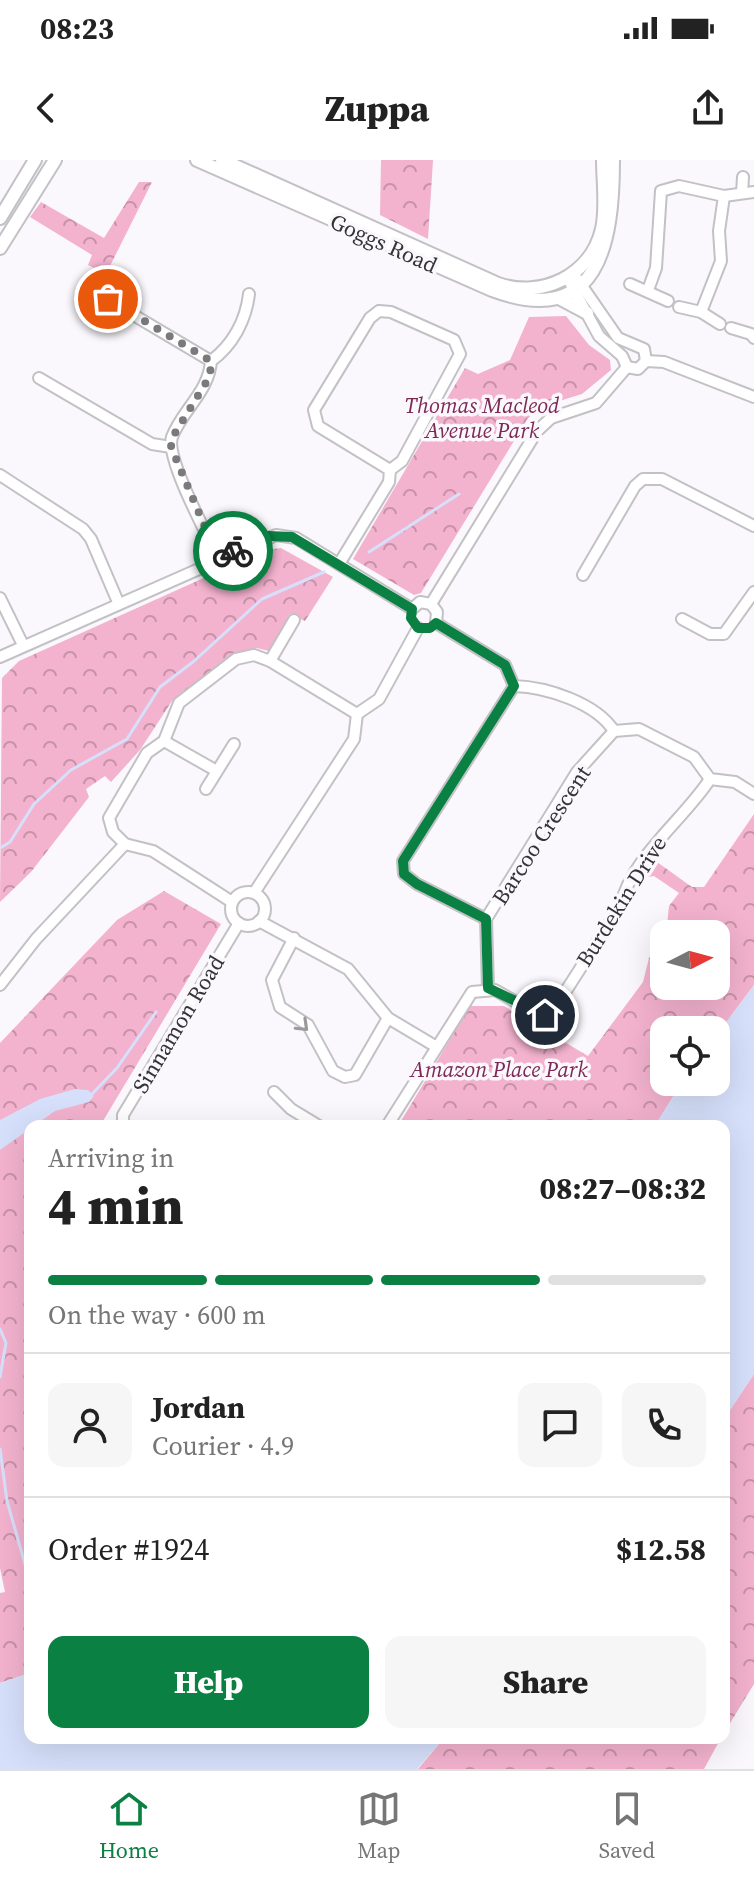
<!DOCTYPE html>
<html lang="en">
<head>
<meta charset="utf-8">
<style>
	body { margin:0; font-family:"Source Serif 4",serif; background:#f6f6f6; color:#222; height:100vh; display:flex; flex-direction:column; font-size:30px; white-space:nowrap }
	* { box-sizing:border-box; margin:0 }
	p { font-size:26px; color:#767676 }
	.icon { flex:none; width:44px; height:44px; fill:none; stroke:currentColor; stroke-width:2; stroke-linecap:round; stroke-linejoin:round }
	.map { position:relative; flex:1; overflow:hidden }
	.panel { position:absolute; left:24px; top:960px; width:706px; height:624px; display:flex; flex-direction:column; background:#fff; border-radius:16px; box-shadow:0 8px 32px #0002 }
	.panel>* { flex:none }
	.needle { width:52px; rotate:84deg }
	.tools { position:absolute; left:650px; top:760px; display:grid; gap:16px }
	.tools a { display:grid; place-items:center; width:80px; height:80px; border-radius:16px; background:#fff; box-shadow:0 8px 32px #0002; font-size:40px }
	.pin { position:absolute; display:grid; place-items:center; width:68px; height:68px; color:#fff; margin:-34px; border:4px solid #fff; border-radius:50%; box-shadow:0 2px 8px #0007 }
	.courier { position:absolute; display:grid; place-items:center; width:80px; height:80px; margin:-40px; border:6px solid #0b8043; border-radius:50%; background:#fff; color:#222; box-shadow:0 2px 10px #0007 }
	.head em { font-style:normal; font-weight:800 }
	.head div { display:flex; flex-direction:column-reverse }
	.head { display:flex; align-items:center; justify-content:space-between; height:136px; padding:0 24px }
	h1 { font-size:52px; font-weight:800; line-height:60px }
	.bar { display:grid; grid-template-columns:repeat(4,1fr); gap:12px 8px; align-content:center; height:96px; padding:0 24px }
	.bar i { height:10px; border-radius:6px; background:#e0e0e0 }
	.bar .selected { background:#0b8043 }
	.bar p { grid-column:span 4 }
	.line { display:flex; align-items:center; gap:20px; padding:0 24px; border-top:2px solid #e0e0e0 }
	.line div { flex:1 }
	.round { display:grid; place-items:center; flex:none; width:84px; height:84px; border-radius:16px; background:#f6f6f6 }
	.cta { display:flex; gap:16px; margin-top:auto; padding:16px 24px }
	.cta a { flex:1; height:92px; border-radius:16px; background:#0b8043; color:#fff; font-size:32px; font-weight:800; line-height:92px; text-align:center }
	.cta a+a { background:#f6f6f6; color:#222 }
	.status { display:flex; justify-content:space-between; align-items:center; height:56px; padding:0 40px; background:#fff; direction:ltr }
	.status svg { height:22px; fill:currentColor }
	header { display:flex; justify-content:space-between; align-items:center; height:104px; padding:0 24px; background:#fff; font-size:36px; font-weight:800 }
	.tab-bar { display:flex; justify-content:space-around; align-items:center; height:112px; border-top:2px solid #e0e0e0; background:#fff; font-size:22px; color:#767676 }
	.tab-bar a { display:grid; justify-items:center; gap:4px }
	.tab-bar .selected { color:#0b8043 }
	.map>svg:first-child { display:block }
	.park { fill:url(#park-crowns) }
	.water { fill:#d7e0fb }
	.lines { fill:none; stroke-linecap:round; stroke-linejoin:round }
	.stream { stroke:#d7e0fb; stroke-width:3 }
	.minor-casing { stroke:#c3c1c5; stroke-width:14 }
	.major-casing { stroke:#c3c1c5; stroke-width:16 }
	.minor { stroke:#fff; stroke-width:10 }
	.major { stroke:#fff; stroke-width:12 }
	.oneway { stroke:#9a9a9a }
	.done { stroke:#7a797b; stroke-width:8; stroke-dasharray:0 14.4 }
	.route { stroke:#0b8043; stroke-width:10 }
	.labels { text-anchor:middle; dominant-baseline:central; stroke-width:7; stroke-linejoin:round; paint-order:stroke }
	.street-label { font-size:22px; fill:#353435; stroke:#fbf8fd }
	.park-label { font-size:22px; font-style:italic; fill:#7d2955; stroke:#fbf8fd }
</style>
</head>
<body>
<div class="status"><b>08:23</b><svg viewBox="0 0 49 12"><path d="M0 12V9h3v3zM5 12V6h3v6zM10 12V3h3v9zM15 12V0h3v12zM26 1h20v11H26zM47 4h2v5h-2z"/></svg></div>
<header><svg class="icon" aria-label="back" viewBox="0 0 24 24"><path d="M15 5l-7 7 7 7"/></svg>Zuppa<svg class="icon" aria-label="share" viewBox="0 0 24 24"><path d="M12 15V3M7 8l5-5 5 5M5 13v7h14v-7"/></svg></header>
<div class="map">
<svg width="754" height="1609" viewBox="0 0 754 1609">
	<defs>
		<pattern id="park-crowns" width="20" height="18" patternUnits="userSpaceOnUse" patternTransform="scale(2)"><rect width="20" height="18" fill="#f3b2ce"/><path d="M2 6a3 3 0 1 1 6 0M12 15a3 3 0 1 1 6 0" fill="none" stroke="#c692a8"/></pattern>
	</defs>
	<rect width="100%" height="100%" fill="#fbf8fd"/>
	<g class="park">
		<path d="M381 0H433L428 79 380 55Z"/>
		<path d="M139 22H152L106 114 88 105 92 95 30 57 41 42 104 78Z"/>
		<path d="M566 156 589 185 610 200 611 210 582 234 543 246 528 258 421 433 414 435 353 399 465 208 478 214 510 200 529 157Z"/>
		<path d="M281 388 333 417 305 461 290 454 269 491 257 488 234 493 172 541 140 590 111 622 105 616 86 629 89 637 31 712 0 742 2 518 19 501 266 390Z"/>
		<path d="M754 654V825L716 876V870H664V922H682L655 966H398L470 846H504L588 896 643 822 649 798 664 781V826H716V774H666L669 746 679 733 654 716 648 717 657 702 692 727H704Z"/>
		<path d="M164 731 221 764 100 966H30V1513L0 1523V1433L5 1432 0 1408V883L117 760Z"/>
		<path d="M754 1214V1524L724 1573V1259Z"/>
		<path d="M444 1578H721L704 1609H418Z"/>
	</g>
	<g class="water">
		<path d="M754 825V1214L724 1259V966H655L682 922H716V876Z"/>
		<path d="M75 929 88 930 94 936 89 942 55 951 0 990V960L40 939Z"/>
		<path d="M30 1513V1578H444L417 1609H0V1523Z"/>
	</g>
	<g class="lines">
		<g class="stream">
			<path d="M369 392 459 334"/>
			<path d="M0 688 10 682 34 644 71 610 127 579 160 527 193 502 262 439 324 412"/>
			<path d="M90 936 117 908 156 852"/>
			<path d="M0 1169 6 1183 0 1217"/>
			<path d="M0 1289 7 1341 30 1422"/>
		</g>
		<g class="minor-casing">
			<g id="minor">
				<path d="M742 33 743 17"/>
				<path d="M573 113 618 178 644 189 646 201"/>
				<path d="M567 117 599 176 622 196 627 207"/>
				<path d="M630 124 668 141"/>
				<path d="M88 128 211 201"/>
				<path d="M648 130 656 108 661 31 679 26 724 36 754 32"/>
				<path d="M679 147 701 152 720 164"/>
				<path d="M701 152 721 101 719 71 724 36"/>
				<path d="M731 168 751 174 754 178"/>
				<path d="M646 201 664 202 754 237"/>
				<path d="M627 207 638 209 646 201"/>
				<path d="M39 218 152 284 171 287"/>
				<path d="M0 315 83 369 91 379 118 442"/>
				<path d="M218 398C208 376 165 298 172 277 182 250 209 232 211 201 233 185 246 160 249 134"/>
				<path d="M339 404 389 322 390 310 402 301 460 194 454 180 391 152 379 151 370 158 314 250 318 266 390 310"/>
				<path d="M583 415 635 326 643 319H662L754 366"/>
				<path d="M0 438 23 485"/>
				<path d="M431 444 537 271 551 258 596 243 627 207"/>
				<path d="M412 449 420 442 431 444 437 452 436 463"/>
				<path d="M682 459 710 474H724L754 432"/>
				<path d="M436 463 505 505 514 526C547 527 596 543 614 571L639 569 694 597 710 619 735 622 754 634"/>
				<path d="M0 497 276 375 296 378 412 449"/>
				<path d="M270 501 294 460"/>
				<path d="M514 526 403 701 404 714 417 724 486 759 577 612 614 571"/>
				<path d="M164 581 215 610"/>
				<path d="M206 629 234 584"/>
				<circle cx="248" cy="749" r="17"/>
				<path d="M254 733 354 579 357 554 379 539 418 468"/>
				<path d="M232 742 153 691 125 684 113 672 109 658 147 593 164 581 179 543 236 499 254 495 270 501 357 554"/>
				<path d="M486 759 488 828"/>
				<path d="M259 761 348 809 388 858 435 886"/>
				<path d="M294 778 272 820 280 847 308 865 333 911 345 917 355 915 388 858"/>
				<path d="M0 825 36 779 125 684"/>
				<path d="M274 932 291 949 319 966"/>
				<path d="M123 966V955L239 763"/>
				<path d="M387 966 472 832 495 830 537 854 553 851 621 745C630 699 686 657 710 619"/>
			</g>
		</g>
		<g class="major-casing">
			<g id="major">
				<path d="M197 0 492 130C599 170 613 83 613 0"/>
				<path d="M222 0 498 124C541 139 591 116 602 69 607 47 603 23 603 0"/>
				<path d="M0 58 35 0"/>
				<path d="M0 88 55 0"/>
				<path d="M559 138 587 153"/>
			</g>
		</g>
		<use href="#minor" class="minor"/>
		<use href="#major" class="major"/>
	</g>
	<defs><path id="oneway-chevron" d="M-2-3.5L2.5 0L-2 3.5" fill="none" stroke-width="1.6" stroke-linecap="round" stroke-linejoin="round" transform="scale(2)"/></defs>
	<use class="oneway" href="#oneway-chevron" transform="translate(303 866) rotate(44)"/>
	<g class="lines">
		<path class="done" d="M108 139 211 201 210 216 172 278 171 287 218 398 233 391"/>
		<path class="route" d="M233 391 268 376 292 377 412 449 411 458 418 468H430L436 463 505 505 514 526 403 701 404 714 417 724 486 759 488 828 545 855"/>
	</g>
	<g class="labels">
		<g class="street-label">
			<text transform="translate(384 83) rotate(24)">Goggs Road</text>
			<text transform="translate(541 675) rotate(-57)">Barcoo Crescent</text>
			<text transform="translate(621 741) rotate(-58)">Burdekin Drive</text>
			<text transform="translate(178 864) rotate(-59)">Sinnamon Road</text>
		</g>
		<g class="park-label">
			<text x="482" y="245">Thomas Macleod<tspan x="482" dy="25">Avenue Park</tspan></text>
			<text x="499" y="909">Amazon Place Park</text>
		</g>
	</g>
</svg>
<div class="tools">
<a><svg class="needle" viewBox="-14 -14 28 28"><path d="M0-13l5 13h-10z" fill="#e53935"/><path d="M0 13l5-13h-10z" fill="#767676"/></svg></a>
<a><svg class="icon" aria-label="locate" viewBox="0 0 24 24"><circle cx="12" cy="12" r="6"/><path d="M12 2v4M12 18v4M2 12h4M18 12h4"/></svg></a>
</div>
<div class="pin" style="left:108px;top:139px;background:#ea580c"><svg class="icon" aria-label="bag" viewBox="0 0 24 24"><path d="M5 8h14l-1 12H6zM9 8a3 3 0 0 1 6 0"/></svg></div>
<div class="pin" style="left:545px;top:855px;background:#1f2937"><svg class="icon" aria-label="home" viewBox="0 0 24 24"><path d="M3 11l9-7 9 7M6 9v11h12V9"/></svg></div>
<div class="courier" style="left:233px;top:391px"><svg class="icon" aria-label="bike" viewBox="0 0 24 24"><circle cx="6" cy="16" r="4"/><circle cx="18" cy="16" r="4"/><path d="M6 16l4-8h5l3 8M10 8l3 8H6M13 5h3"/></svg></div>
<section class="panel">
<div class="head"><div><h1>4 min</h1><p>Arriving in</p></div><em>08:27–08:32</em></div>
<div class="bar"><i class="selected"></i><i class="selected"></i><i class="selected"></i><i></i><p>On the way · 600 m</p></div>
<div class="line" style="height:144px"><a class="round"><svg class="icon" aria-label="person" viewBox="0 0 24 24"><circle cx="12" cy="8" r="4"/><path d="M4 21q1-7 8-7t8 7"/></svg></a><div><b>Jordan</b><p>Courier · 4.9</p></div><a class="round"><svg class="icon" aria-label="chat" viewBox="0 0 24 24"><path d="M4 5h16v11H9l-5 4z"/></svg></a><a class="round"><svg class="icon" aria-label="phone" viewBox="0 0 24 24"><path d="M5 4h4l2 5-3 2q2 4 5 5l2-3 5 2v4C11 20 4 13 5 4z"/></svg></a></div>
<div class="line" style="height:104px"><div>Order #1924</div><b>$12.58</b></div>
<div class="cta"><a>Help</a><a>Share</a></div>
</section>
</div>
<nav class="tab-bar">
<a class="selected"><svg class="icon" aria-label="home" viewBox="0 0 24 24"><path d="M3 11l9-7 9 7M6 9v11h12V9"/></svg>Home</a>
<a><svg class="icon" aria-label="map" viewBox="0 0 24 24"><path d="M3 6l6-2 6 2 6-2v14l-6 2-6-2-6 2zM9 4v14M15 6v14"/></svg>Map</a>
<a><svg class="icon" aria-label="saved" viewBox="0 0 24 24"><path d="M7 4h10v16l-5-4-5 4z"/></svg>Saved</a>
</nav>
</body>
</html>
